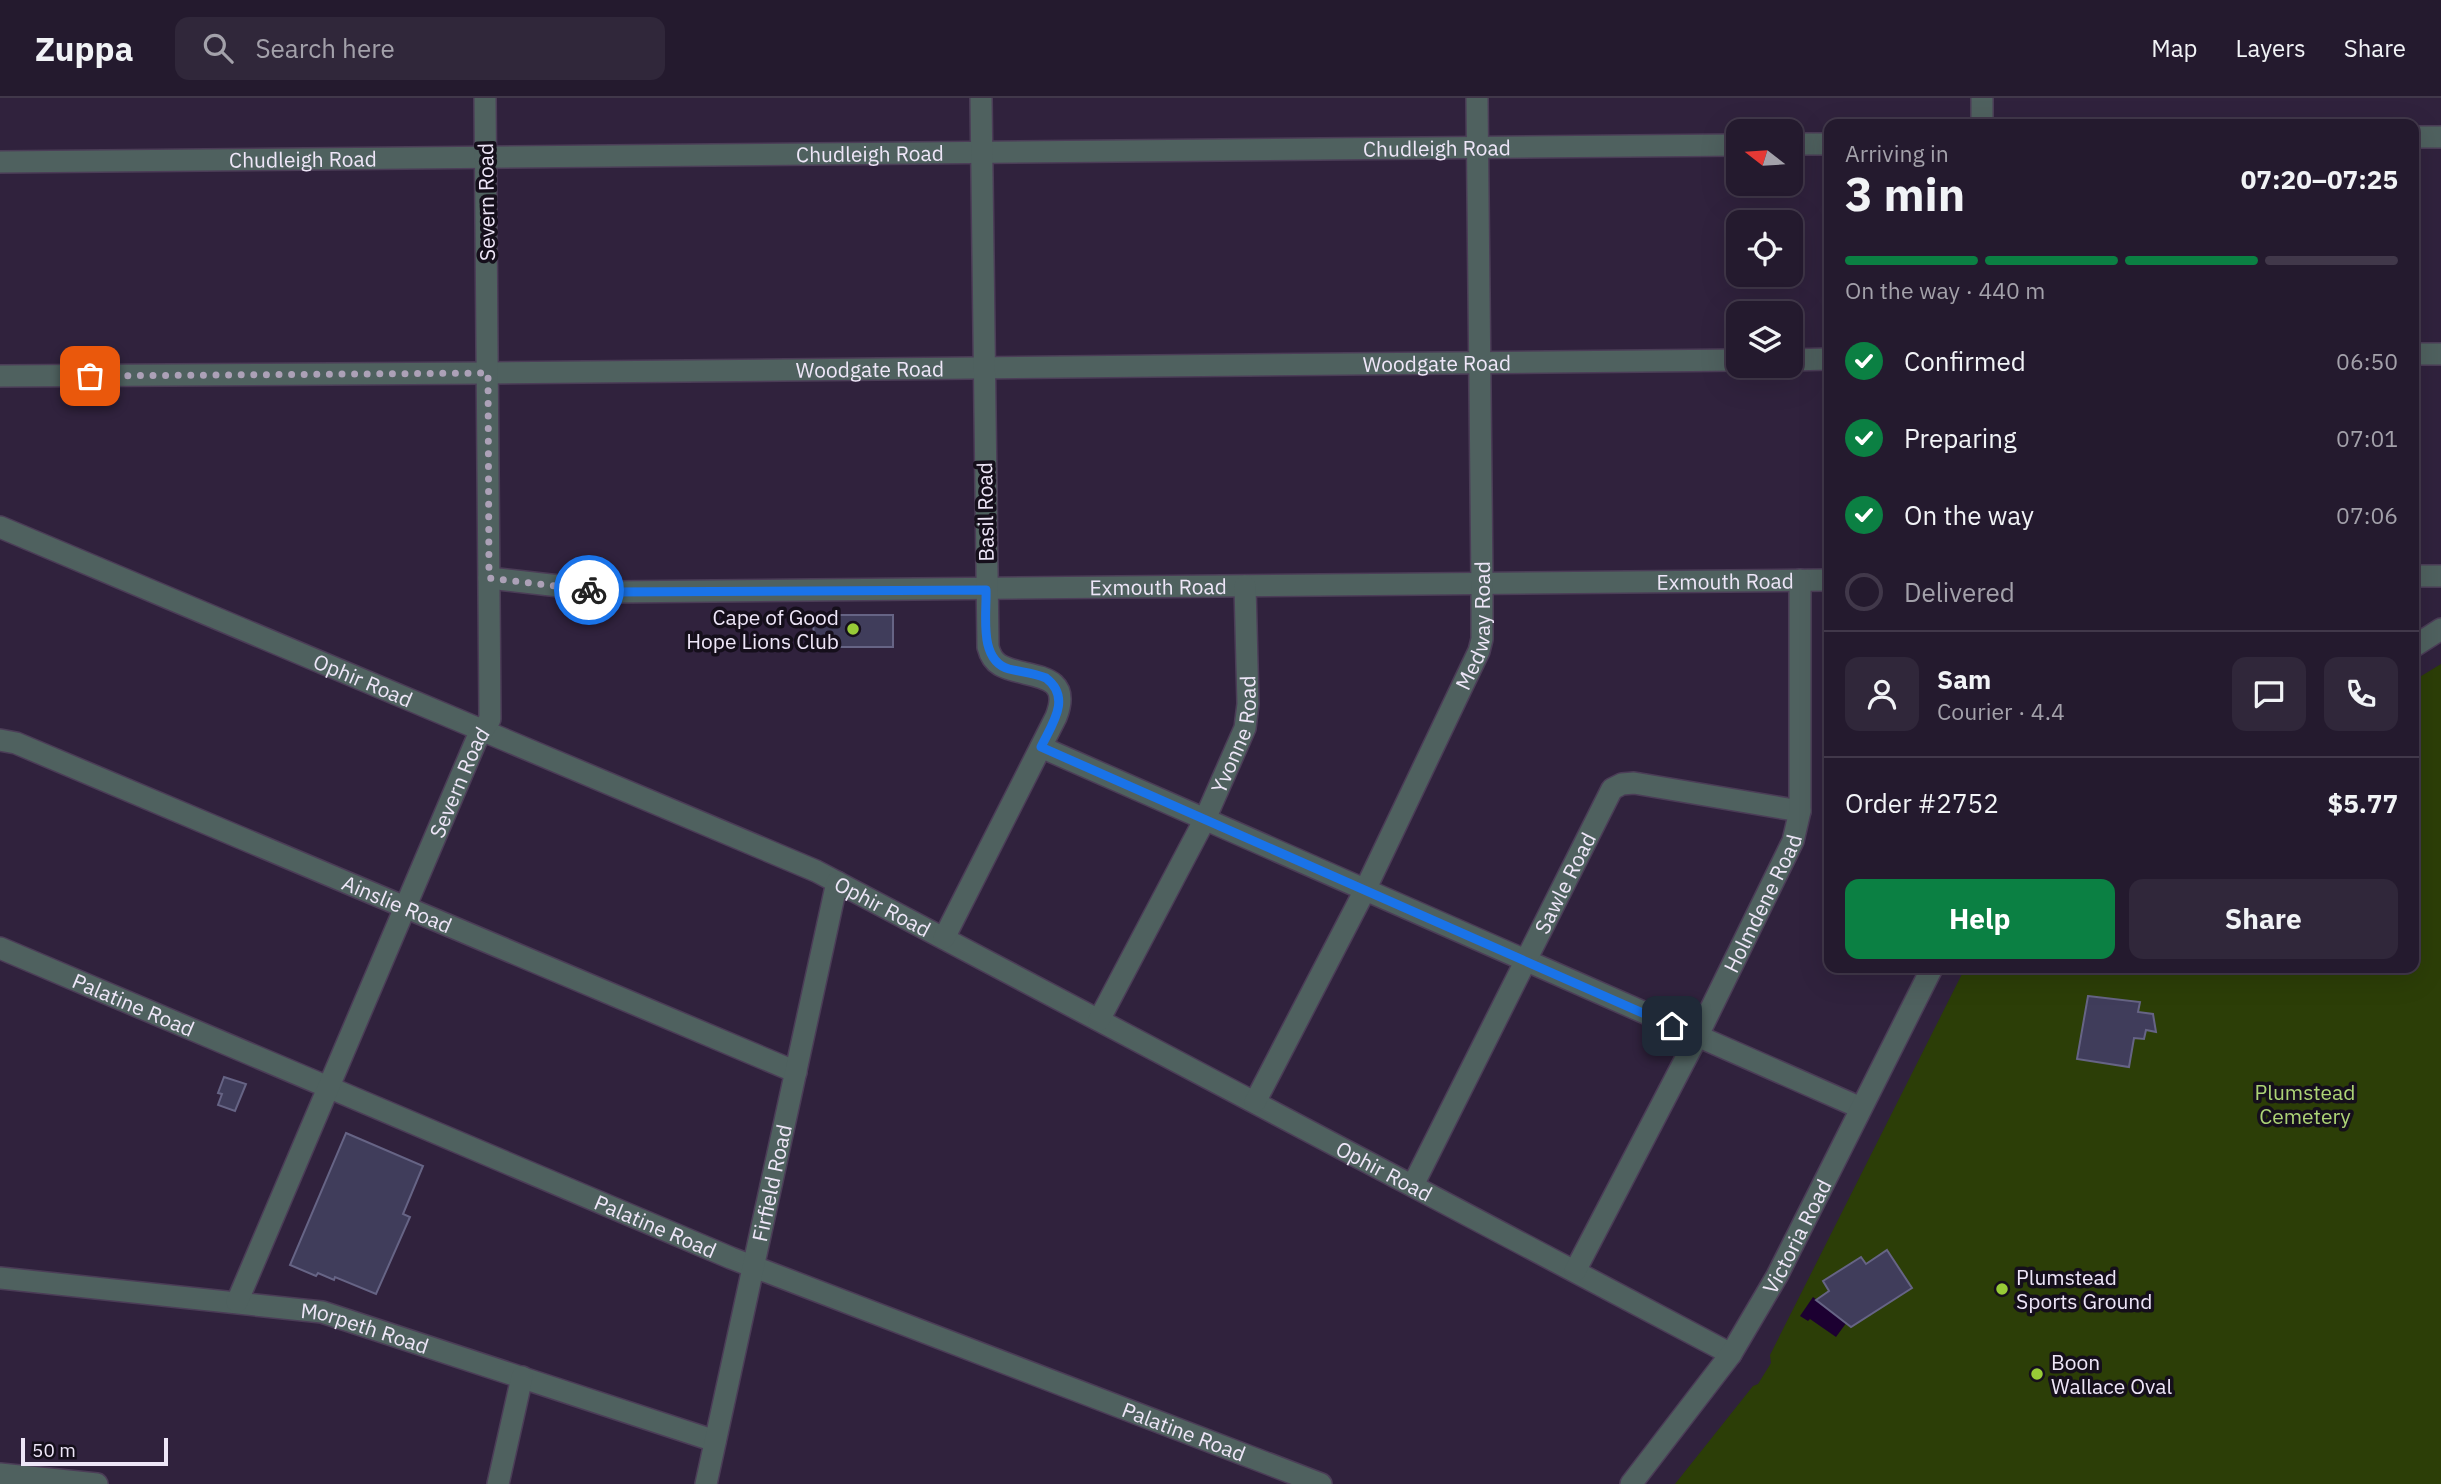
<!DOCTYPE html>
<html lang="en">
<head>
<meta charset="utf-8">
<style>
	body { margin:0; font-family:"IBM Plex Sans",sans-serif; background:#30273a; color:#f1f3f6; height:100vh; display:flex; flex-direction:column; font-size:26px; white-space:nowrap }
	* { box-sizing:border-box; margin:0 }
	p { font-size:23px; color:#a3a1aa }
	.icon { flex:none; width:38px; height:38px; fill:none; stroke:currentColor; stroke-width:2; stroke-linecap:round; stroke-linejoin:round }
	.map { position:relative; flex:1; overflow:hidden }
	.drawer { position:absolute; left:1824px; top:21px; width:595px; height:854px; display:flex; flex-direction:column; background:#241a2e; border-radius:14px; box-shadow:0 7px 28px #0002,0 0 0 2px #41384a }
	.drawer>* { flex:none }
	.needle { width:46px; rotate:287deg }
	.tools { position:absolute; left:1726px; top:21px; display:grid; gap:14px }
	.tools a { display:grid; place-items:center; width:77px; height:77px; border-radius:14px; background:#241a2e; box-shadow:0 7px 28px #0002,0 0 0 2px #41384a; font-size:35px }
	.scale { position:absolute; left:21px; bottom:18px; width:147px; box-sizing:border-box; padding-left:7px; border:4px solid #eee6f8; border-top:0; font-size:19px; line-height:24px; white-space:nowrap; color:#eee6f8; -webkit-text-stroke:5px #150f1b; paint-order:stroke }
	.pin { position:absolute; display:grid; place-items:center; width:60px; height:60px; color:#fff; margin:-30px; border-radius:14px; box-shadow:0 4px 10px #0006 }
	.courier { position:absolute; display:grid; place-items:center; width:70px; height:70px; margin:-35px; border:5px solid #1a73e8; border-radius:50%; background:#fff; color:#222; box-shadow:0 2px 9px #0007 }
	.head em { font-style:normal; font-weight:700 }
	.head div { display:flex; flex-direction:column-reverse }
	.head { display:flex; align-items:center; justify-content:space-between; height:119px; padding:0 21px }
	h1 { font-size:46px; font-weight:700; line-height:52px }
	.bar { display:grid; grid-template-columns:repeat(4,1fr); gap:10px 7px; align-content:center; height:84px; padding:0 21px }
	.bar i { height:9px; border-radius:5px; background:#41384a }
	.bar .active { background:#0b8043 }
	.bar p { grid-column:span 4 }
	.line { display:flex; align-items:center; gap:18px; padding:0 21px; border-top:2px solid #41384a }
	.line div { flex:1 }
	.round { display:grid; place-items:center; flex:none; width:74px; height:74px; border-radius:14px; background:#30273a }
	ol { padding:0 21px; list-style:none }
	li { display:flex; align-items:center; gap:21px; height:77px }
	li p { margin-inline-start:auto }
	li .icon { padding:7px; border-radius:50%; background:#0b8043; color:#fff; stroke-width:4 }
	li:last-child { color:#a3a1aa }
	li i { width:38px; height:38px; border:4px solid #41384a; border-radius:50% }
	.cta { display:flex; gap:14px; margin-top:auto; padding:14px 21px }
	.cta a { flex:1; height:80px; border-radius:14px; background:#0b8043; color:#fff; font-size:28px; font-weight:700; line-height:80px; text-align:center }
	.cta a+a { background:#30273a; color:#f1f3f6 }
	header { display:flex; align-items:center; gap:42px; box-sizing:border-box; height:98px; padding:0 35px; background:#241a2e; border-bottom:2px solid #41384a }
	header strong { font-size:33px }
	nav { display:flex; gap:38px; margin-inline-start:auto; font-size:24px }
	.search { width:490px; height:63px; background:#30273a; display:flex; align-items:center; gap:18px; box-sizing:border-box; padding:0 24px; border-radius:14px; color:#a3a1aa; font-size:26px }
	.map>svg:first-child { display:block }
	.green { fill:#2c3e07 }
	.water { fill:#1c0031 }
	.building { fill:#403d5b; stroke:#666485; stroke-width:2 }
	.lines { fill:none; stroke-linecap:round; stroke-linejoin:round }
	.minor-casing { stroke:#4b3d57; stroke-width:24 }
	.minor { stroke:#4f615f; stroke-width:21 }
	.done { stroke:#aca1b7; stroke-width:7; stroke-dasharray:0 12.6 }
	.route { stroke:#1a73e8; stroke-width:9 }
	.poi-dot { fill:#98cb37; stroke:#150f1b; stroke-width:2.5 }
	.labels { text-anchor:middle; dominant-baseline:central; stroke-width:7; stroke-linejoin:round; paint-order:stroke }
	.street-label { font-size:21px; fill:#eee6f8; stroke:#150f1b }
	.poi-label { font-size:21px; fill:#eee6f8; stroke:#150f1b; text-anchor:start }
	.park-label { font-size:21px; fill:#add476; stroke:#150f1b }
</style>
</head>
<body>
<header>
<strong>Zuppa</strong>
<div class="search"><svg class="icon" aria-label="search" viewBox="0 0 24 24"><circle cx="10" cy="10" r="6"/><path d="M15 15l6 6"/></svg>Search here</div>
<nav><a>Map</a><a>Layers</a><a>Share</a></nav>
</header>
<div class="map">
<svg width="2441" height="1386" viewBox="0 0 2441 1386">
	<rect width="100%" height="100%" fill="#30223d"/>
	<path class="green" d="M2441 566V1386H1675L1753 1288 1758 1286 1771 1265 1770 1257 1965 870H2413V583Z"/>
	<path class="water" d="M1813 1199 1847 1224 1836 1239 1810 1221 1808 1223 1800 1218Z"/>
	<g class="building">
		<path d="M826 517H893V549H826V543H814L813 519H826Z"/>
		<path d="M2088 898 2140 904 2138 914 2153 916 2156 934 2146 932 2144 941 2134 940 2129 969 2077 961Z"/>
		<path d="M224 979 246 986 235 1013 218 1007 222 996 218 995Z"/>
		<path d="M346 1035 423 1068 403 1116 410 1119 376 1196 335 1179 334 1182 318 1175 316 1178 290 1167Z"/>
		<path d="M1887 1152 1912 1190 1851 1229 1816 1202 1829 1193 1823 1183 1861 1159 1866 1166Z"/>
	</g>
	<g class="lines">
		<g class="minor-casing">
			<g id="minor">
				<path d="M1982 0V26"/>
				<path d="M2413 39H2441"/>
				<path d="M1790 46H1829"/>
				<path id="s1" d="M0 64 1738 47"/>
				<path d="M2413 256H2441"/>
				<path d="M1790 262 1829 261"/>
				<path id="s2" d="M0 278 488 275 1738 262"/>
				<path id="s3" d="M0 429 816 773 1731 1256"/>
				<path d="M2413 478H2441"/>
				<path id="s4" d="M489 480 612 494 1829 482"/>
				<path d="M2413 549 2441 531"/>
				<path id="s5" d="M0 642 16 645 796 974"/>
				<path d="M1041 649 1861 1010"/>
				<path d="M944 840 1056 619C1075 571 1023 581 1000 567 993 563 990 557 988 549L981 0"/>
				<path id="s6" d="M0 850 731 1160 1321 1386"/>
				<path id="s7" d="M1099 922 1205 721 1245 630 1248 606 1245 488"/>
				<path id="s8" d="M1255 1004 1365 792 1479 553 1482 541V487L1477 0"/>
				<path id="s9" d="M1413 1087 1612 691 1622 686 1634 685 1800 713"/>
				<path id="s10" d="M1575 1173 1697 939 1793 743 1800 713V482"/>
				<path id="s11" d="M0 1180 322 1214 715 1343"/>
				<path id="s12" d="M237 1204 476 643 490 621 485 0"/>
				<path d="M0 1376 97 1386"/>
				<path d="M498 1386 522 1279"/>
				<path id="s13" d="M706 1386 837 784"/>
				<path id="s14" d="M1631 1386 1731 1256 1777 1178 1932 870"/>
			</g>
		</g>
		<use href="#minor" class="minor"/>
	</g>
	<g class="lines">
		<path class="done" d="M90 278 488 275 489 480 589 492"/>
		<path class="route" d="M589 492 612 494 986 492C987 516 978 562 1009 571 1021 574 1034 575 1046 580 1072 600 1052 626 1041 649L1672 928"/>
	</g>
	<g class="poi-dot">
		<circle cx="853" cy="531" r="7"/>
		<circle cx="2002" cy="1191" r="7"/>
		<circle cx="2037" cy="1276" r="7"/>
	</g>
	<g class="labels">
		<g class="street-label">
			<text stroke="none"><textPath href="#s1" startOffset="1437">Chudleigh Road</textPath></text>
			<text stroke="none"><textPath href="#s1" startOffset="870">Chudleigh Road</textPath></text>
			<text stroke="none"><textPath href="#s1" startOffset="303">Chudleigh Road</textPath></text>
			<text transform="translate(486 104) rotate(-91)">Severn Road</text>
			<text stroke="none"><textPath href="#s2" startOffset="1437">Woodgate Road</textPath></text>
			<text stroke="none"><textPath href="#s2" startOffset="870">Woodgate Road</textPath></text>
			<text transform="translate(985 414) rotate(-91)">Basil Road</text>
			<text stroke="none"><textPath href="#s4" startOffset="1237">Exmouth Road</textPath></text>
			<text stroke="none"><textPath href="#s4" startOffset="670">Exmouth Road</textPath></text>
			<text stroke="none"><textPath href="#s8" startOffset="528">Medway Road</textPath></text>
			<text stroke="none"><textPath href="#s3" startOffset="394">Ophir Road</textPath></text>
			<text stroke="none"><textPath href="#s7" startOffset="318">Yvonne Road</textPath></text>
			<text stroke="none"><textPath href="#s12" startOffset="565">Severn Road</textPath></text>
			<text stroke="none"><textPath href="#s9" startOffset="338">Sawle Road</textPath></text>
			<text stroke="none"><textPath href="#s10" startOffset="413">Holmdene Road</textPath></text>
			<text stroke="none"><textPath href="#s5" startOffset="430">Ainslie Road</textPath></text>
			<text stroke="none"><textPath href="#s3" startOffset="961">Ophir Road</textPath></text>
			<text stroke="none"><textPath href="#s6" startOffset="145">Palatine Road</textPath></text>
			<text stroke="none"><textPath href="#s3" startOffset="1528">Ophir Road</textPath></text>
			<text stroke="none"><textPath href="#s13" startOffset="308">Firfield Road</textPath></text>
			<text stroke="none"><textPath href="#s6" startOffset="712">Palatine Road</textPath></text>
			<text stroke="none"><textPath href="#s14" startOffset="299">Victoria Road</textPath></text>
			<text stroke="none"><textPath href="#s11" startOffset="369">Morpeth Road</textPath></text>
			<text stroke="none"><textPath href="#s6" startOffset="1279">Palatine Road</textPath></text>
		</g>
		<g class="poi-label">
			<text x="839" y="519" text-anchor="end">Cape of Good<tspan x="839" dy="24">Hope Lions Club</tspan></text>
			<text x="2016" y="1179">Plumstead<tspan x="2016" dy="24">Sports Ground</tspan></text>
			<text x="2051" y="1264">Boon<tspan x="2051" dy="24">Wallace Oval</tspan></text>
		</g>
		<g class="park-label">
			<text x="2305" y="994">Plumstead<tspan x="2305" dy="24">Cemetery</tspan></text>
		</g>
	</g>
</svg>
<div class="tools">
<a><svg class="needle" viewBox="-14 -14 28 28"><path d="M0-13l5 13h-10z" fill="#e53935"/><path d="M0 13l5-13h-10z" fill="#a3a1aa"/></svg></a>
<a><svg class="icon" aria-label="locate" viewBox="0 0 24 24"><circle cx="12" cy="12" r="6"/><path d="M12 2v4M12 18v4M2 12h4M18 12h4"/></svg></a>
<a><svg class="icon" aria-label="layers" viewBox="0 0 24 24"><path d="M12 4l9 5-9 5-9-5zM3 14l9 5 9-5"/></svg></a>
</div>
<div class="scale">50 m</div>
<div class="pin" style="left:90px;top:278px;background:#ea580c"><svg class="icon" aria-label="bag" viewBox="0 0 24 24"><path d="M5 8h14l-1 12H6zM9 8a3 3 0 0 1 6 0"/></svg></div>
<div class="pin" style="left:1672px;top:928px;background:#1f2937"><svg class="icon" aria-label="home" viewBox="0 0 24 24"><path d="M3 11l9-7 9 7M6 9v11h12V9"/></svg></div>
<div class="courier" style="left:589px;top:492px"><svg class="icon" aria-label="bike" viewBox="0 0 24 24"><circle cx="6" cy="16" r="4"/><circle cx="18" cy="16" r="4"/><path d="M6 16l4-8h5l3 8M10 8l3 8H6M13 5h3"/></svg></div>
<section class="drawer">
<div class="head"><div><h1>3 min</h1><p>Arriving in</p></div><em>07:20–07:25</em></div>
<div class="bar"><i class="active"></i><i class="active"></i><i class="active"></i><i></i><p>On the way · 440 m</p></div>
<ol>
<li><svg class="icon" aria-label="check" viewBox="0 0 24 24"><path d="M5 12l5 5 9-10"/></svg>Confirmed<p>06:50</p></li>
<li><svg class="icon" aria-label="check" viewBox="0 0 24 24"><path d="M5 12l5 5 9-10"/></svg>Preparing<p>07:01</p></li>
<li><svg class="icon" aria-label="check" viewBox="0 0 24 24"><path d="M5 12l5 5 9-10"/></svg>On the way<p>07:06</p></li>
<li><i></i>Delivered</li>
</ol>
<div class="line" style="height:126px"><a class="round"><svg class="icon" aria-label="person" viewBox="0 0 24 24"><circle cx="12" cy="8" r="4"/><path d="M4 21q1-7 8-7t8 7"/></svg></a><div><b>Sam</b><p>Courier · 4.4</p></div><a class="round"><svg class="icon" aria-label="chat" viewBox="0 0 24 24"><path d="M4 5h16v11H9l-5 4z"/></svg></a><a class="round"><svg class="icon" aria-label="phone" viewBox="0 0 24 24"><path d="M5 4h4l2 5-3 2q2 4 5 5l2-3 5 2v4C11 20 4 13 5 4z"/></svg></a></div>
<div class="line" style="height:91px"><div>Order #2752</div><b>$5.77</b></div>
<div class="cta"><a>Help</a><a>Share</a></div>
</section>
</div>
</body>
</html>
